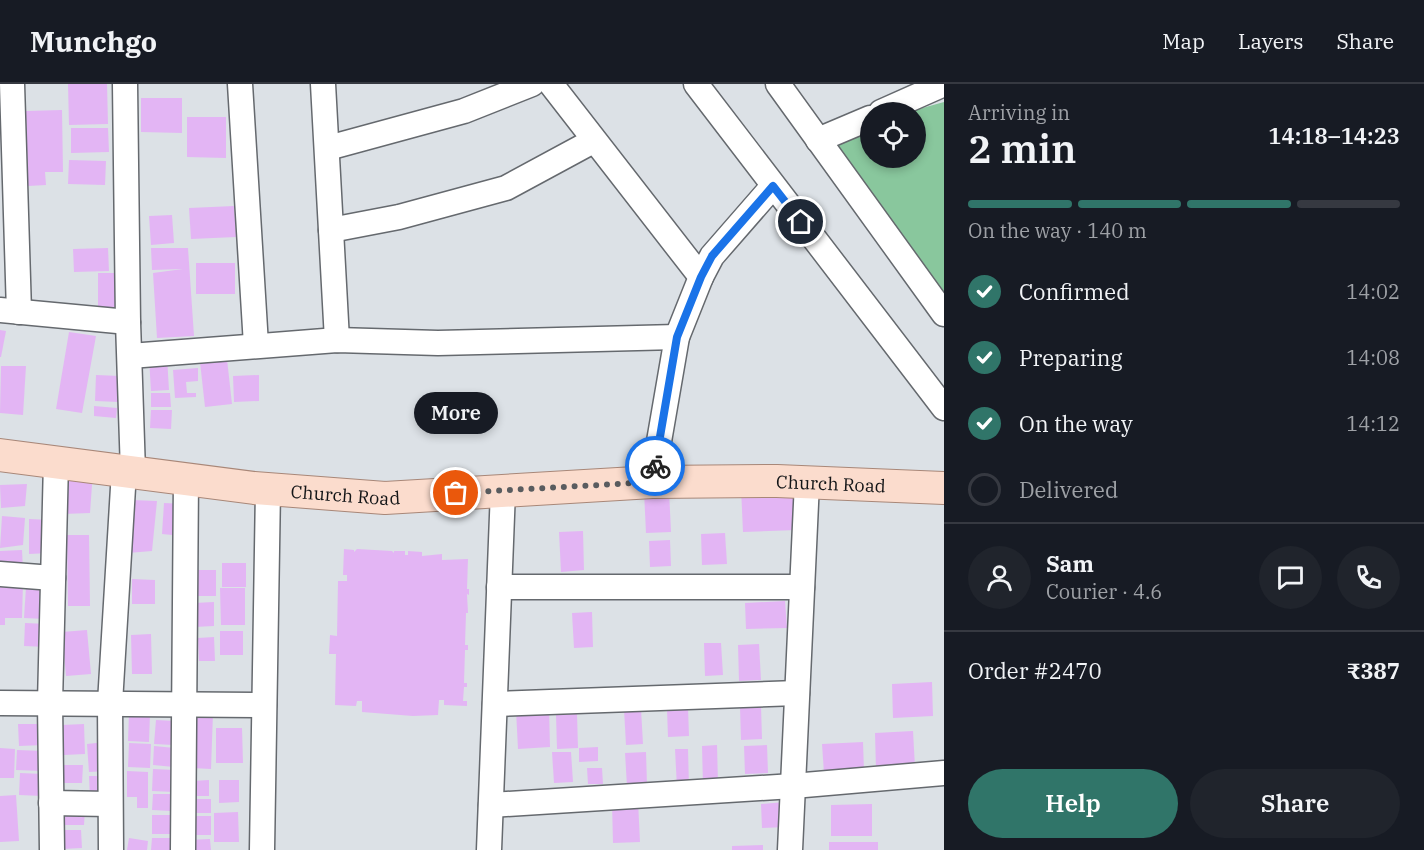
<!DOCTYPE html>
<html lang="en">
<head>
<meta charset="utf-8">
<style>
	body { margin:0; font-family:"IBM Plex Serif",serif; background:#20242c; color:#f1f3f6; height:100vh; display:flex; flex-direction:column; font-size:22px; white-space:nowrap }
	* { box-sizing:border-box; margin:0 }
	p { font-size:20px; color:#9ea1a6 }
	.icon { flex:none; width:33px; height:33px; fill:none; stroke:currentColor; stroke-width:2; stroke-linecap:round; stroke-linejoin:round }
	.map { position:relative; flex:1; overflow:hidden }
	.side { display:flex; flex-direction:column; background:#171b24; width:480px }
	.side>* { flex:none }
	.buttons { position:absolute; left:860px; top:18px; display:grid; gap:12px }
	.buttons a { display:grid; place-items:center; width:66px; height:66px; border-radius:50%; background:#171b24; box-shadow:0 3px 9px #0003; font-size:30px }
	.pin { position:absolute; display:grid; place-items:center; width:51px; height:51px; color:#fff; margin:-26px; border:3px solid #fff; border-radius:50%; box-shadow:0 2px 6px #0007 }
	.courier { position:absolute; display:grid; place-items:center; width:60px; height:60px; margin:-30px; border:4px solid #1a73e8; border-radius:50%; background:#fff; color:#222; box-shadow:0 2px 8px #0007 }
	.bubble { position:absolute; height:42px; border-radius:21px; background:#171b24; box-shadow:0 3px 9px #0003; font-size:20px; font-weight:600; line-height:42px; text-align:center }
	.summary em { font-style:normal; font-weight:600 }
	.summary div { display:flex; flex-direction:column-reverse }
	.summary { display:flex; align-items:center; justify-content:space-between; height:102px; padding:0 24px }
	h1 { font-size:39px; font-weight:600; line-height:45px }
	.bar { display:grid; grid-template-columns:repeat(4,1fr); gap:9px 6px; align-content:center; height:72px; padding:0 24px }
	.bar i { height:8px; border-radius:4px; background:#363941 }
	.bar .current { background:#307569 }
	.bar p { grid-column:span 4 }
	.line { display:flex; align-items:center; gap:15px; padding:0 24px; border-top:2px solid #363941 }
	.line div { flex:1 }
	.round { display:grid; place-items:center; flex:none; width:63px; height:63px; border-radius:32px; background:#20242c }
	ol { padding:0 24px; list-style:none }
	li { display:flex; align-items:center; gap:18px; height:66px }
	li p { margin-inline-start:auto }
	li .icon { padding:6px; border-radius:50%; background:#307569; color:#fff; stroke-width:4 }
	li:last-child { color:#9ea1a6 }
	li i { width:33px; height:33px; border:3px solid #363941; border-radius:50% }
	.cta { display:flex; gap:12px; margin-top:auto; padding:12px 24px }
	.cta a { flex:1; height:69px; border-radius:36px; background:#307569; color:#fff; font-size:24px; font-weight:600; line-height:69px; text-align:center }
	.cta a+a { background:#20242c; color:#f1f3f6 }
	header { display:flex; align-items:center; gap:36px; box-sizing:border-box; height:84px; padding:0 30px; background:#171b24; border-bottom:2px solid #363941 }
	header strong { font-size:28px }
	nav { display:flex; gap:33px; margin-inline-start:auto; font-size:21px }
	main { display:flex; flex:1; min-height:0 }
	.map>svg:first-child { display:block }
	.green { fill:#89c79d }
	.building { fill:#e3b5f4 }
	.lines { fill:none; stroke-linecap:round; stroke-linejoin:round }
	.minor-casing { stroke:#65696e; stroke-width:27 }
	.major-casing { stroke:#a88778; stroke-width:34 }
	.minor { stroke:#fff; stroke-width:24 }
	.major { stroke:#fbdccd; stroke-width:32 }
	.done { stroke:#595c5f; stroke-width:6; stroke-dasharray:0 10.8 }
	.route { stroke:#1a73e8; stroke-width:8 }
	.labels { text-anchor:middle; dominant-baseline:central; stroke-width:6; stroke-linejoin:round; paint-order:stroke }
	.street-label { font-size:18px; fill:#131517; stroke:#e9eff4 }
</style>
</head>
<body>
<header>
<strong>Munchgo</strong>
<nav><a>Map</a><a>Layers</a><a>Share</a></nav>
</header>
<main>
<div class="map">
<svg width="944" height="766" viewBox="0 0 944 766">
	<rect width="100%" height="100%" fill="#dce1e6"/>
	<path class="green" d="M944 18V211L829 52 870 40V74H915V28H908Z"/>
	<g class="building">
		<path d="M68 0H107L108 40 69 41Z"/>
		<path d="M141 14H182V49L141 48Z"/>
		<path d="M62 26 63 88H45L46 101 28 102 26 27Z"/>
		<path d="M187 33H226V74L187 73Z"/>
		<path d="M71 44H108L109 68 71 69Z"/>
		<path d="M69 76 106 77 105 101 68 100Z"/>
		<path d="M234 122 236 153 191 155 189 124Z"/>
		<path d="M172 131 174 159 151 161 149 132Z"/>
		<path d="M108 164 109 187 74 188 73 165Z"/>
		<path d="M151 164H188L194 252 157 254 153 189 183 185 152 186Z"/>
		<rect x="196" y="179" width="39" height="31"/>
		<path d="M98 189H118V222L98 228Z"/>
		<path d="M0 246 6 247 1 273H0Z"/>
		<path d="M69 248 96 252 82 329 56 325Z"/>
		<path d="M167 273 169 306 151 307 149 274Z"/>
		<path d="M227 275 232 320 205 323 200 278Z"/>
		<path d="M1 282H26L23 331 0 329Z"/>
		<path d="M198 284V297L186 298 187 309H196V313L175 314 173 286Z"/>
		<path d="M96 291 120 292 119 318 95 317Z"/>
		<path d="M259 291V317L234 318 233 292Z"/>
		<path d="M151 309H170L171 323H151Z"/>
		<path d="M94 322 117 324 116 334 94 332Z"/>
		<path d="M151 326H172L171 345 150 344Z"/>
		<path d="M65 385 93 387 90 429 63 430Z"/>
		<path d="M27 400 25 422 1 424 0 401Z"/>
		<path d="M796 402 797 446 743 448 741 404Z"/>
		<path d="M669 406 671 448 646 449 644 407Z"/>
		<path d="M132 416 157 417 152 467 128 469Z"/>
		<path d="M164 419 184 420 182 452 162 450Z"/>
		<path d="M2 432 25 434 23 461 0 464Z"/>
		<path d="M29 435 51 436 49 469 29 470Z"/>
		<path d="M583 447 584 486 561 488 559 448Z"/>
		<path d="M725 449 727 480 702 481 701 450Z"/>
		<path d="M67 451H89L90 522H68Z"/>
		<path d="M670 456 671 482 650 483 649 457Z"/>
		<path d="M344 465 354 466V468L357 465 392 467 394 469V467H405V471H408V467L422 468V472L442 470V476L468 475 467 505H469V511L467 510 468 529H466L465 561H468V566H465L464 599H467V603H464L463 617H467V622L444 621V616H439L438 631 413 632 362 628V617H357L356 622 335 621 336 570H329L330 551 337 552 338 497H347V491H343Z"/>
		<path d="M22 466 23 486 0 487V467Z"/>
		<rect x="222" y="479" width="24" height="24"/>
		<rect x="197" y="486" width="19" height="26"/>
		<path d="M132 495 155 496V520H132Z"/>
		<path d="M0 498 23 499 22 534H5V541H0Z"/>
		<path d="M26 503 46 504 45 535 24 534Z"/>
		<path d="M220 504H245V541H221Z"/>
		<path d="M785 517 787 544 746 545 745 519Z"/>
		<path d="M214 518V542L194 543V519Z"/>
		<path d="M592 528 593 563 574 564 572 529Z"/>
		<path d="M25 539 47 540V563L24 562Z"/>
		<path d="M87 546 91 590 66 592 62 548Z"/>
		<rect x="220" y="547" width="23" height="24"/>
		<path d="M151 550 152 590H132L131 551Z"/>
		<path d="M214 553 215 577H199L198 554Z"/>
		<path d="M704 559H721L723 591 705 592Z"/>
		<path d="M759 560 761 596 739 597 738 561Z"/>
		<path d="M932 598 933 632 893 634 892 600Z"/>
		<path d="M761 622 762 655 741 656 740 623Z"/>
		<path d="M549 624 550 663 518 665 516 626Z"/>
		<path d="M688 624 689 652 668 653 667 625Z"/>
		<path d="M624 625H641L643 660 626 661Z"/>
		<path d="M194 628 213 629 211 685 192 684Z"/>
		<path d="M129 630H150L149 658 128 657Z"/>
		<path d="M577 630 578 664 557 665 556 631Z"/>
		<path d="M156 636 175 637 173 661 154 660Z"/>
		<path d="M18 640H44V661L19 662Z"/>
		<path d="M84 640 85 670 64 671 62 641Z"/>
		<path d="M216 644H242L243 679H216Z"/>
		<path d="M913 647 915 683 876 685 875 649Z"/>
		<path d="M105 658 107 687 89 688 87 660Z"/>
		<path d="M863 658 864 687 824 689 822 660Z"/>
		<path d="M129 659 151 660 150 684 128 683Z"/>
		<path d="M717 661 718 700 703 701 702 662Z"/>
		<path d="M767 661 768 689 745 690 744 662Z"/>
		<path d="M154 662 175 664 174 683 153 681Z"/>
		<path d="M598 663V677L579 678V664Z"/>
		<path d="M0 664 15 665 14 694H0Z"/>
		<path d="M675 665H688L689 703 677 704Z"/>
		<path d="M17 666 44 667 43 687 16 686Z"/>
		<path d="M552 668H571L573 698 554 699Z"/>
		<path d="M646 668 647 701 627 702 625 669Z"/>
		<path d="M60 681H83L82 699H60Z"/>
		<path d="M587 684H602L603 700H588Z"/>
		<path d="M153 685 175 686 174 708 152 707Z"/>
		<path d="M127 687 148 688V724H137V713H127Z"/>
		<path d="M20 689 43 690 42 712 19 711Z"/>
		<path d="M89 692H105L107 714 90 715Z"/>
		<path d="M209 696V712H193L192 697Z"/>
		<path d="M219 696H239V718L219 719Z"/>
		<path d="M153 710H172L171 727 152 726Z"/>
		<path d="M16 711 19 757 0 758V712Z"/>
		<path d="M193 715H211V729H194Z"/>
		<path d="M638 717 640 758 613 759 612 719Z"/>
		<path d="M785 718 786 743 762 744 761 720Z"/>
		<path d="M872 720V752H831V721Z"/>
		<path d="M62 725H85L84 741H62Z"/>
		<path d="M238 728 239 758H214V729Z"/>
		<rect x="152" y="731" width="22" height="19"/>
		<path d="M193 732H211V751H192Z"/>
		<path d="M62 746H81L82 764 62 765Z"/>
		<path d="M129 754 148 757 147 766H127Z"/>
		<path d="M152 754H173V766H151Z"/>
		<path d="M210 755 211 766H188V756Z"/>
		<rect x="829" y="758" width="49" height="8"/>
		<path d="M763 761V766H732V762Z"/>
	</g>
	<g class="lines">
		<g class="minor-casing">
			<g id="minor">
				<path d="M12 0 19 228"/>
				<path d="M125 0 128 238 133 388"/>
				<path d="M240 0 256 261"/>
				<path d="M323 0 337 256"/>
				<path d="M551 0 701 193"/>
				<path d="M696 0 944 324"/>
				<path d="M778 0 944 230"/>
				<path d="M881 28 944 0"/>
				<path d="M818 56 870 34"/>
				<path d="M328 64 464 27 532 0"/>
				<path d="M331 146 399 133 506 104 593 57"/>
				<path d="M0 226 128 238"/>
				<path d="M130 272 337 256 438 259 677 253"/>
				<path d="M652 398 677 253 701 193 712 172 773 102"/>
				<path d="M0 490 53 494"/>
				<path d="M499 503H802"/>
				<path d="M0 619 264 621"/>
				<path d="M495 620 797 609"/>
				<path d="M51 719 110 720"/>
				<path d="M491 721 793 702 944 689"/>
				<path d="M52 766 50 619 56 378"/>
				<path d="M111 766 110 619 124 387"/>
				<path d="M183 766 186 395"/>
				<path d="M262 766 268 405"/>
				<path d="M489 766 503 406"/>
				<path d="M790 766 807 398"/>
			</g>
		</g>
		<g class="major-casing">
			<g id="major">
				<path id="s1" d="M0 371 254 404 385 414 652 398 777 397 944 404"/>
			</g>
		</g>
		<use href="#minor" class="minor"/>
		<use href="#major" class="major"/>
	</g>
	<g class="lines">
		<path class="done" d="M456 409 652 398 655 382"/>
		<path class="route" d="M655 382 677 253 701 193 712 172 773 102 801 138"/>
	</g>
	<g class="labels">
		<g class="street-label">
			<text stroke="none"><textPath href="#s1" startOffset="834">Church Road</textPath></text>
			<text stroke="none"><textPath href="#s1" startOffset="348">Church Road</textPath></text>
		</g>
	</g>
</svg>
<div class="buttons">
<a><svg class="icon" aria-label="locate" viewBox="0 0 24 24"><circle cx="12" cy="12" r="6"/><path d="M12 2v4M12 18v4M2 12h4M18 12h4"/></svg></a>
</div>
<div class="pin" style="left:456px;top:409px;background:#ea580c"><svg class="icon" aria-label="bag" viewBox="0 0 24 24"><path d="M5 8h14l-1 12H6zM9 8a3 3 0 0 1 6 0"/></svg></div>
<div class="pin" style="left:801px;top:138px;background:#1f2937"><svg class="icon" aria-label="home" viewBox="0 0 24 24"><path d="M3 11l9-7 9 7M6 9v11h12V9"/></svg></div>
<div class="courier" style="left:655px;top:382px"><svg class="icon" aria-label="bike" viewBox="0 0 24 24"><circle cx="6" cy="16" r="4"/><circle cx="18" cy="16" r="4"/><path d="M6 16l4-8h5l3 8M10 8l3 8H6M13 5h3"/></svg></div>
<div class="bubble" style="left:414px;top:308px;width:84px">More</div>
</div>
<section class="side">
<div class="summary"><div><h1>2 min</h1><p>Arriving in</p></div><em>14:18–14:23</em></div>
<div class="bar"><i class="current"></i><i class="current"></i><i class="current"></i><i></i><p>On the way · 140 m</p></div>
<ol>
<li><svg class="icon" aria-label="check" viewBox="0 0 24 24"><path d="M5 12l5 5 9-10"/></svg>Confirmed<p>14:02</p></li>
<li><svg class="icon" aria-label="check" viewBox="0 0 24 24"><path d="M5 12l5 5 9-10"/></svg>Preparing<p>14:08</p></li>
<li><svg class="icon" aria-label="check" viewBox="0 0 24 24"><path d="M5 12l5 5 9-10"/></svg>On the way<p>14:12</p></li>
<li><i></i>Delivered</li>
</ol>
<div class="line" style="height:108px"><a class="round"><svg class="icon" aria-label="person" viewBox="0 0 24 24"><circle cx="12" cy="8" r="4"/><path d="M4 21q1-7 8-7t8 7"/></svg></a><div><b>Sam</b><p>Courier · 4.6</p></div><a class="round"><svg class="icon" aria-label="chat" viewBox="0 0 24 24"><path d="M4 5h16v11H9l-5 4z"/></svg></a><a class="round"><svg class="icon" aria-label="phone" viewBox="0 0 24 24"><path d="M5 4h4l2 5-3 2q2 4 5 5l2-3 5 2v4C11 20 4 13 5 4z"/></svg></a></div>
<div class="line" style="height:78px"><div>Order #2470</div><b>₹387</b></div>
<div class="cta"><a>Help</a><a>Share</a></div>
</section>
</main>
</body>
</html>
